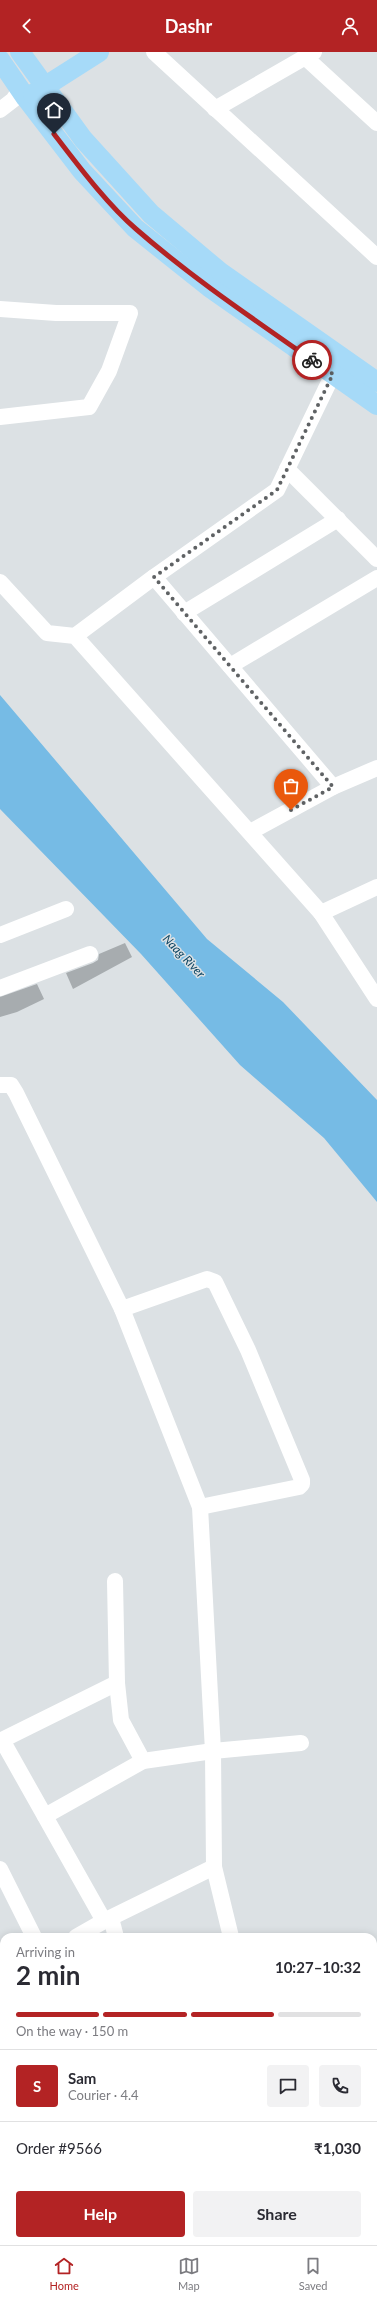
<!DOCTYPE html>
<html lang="en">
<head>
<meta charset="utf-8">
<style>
	body { margin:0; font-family:Lato,sans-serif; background:#f2f2f3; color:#2b2b33; height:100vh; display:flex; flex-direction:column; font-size:15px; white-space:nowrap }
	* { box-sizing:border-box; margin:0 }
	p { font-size:13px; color:#7c7c81 }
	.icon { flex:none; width:22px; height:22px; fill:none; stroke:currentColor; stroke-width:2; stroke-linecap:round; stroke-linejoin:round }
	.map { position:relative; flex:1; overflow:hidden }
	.drawer { position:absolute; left:0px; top:1881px; width:377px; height:312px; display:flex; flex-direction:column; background:#fff; border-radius:12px 12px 0 0; box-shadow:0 2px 10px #0003 }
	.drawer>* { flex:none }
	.pin { position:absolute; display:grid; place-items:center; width:34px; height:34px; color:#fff; margin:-41px -17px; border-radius:50% 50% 50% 0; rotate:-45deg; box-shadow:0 0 4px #0007 }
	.pin .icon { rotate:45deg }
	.courier { position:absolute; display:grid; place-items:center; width:40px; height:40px; margin:-20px; border:3px solid #b32324; border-radius:50%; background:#fff; color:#222; box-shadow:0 1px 5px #0007 }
	.summary em { font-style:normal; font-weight:700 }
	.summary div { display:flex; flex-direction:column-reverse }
	.summary { display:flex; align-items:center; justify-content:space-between; height:68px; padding:0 16px }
	h1 { font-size:26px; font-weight:700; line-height:30px }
	.bar { display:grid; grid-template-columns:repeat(4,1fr); gap:6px 4px; align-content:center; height:48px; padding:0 16px }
	.bar i { height:5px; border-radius:3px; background:#e1e1e2 }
	.bar .active { background:#b32324 }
	.bar p { grid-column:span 4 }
	.line { display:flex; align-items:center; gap:10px; padding:0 16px; border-top:1px solid #e1e1e2 }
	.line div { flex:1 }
	.round { display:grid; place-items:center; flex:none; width:42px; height:42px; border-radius:4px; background:#f2f2f3 }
	.primary-button { display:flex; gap:8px; margin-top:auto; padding:8px 16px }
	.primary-button a { flex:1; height:46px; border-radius:4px; background:#b32324; color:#fff; font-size:16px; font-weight:700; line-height:46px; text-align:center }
	.primary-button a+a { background:#f2f2f3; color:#2b2b33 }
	header { display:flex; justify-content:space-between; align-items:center; height:52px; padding:0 16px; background:#b32324; color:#fff; font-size:18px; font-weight:700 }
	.menu { display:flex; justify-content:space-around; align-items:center; height:56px; border-top:1px solid #e1e1e2; background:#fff; font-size:11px; color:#7c7c81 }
	.menu a { display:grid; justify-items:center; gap:2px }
	.menu .active { color:#b32324 }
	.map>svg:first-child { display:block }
	.water { fill:#76bbe5 }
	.building { fill:#a7acaf }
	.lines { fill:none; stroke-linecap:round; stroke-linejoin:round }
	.minor { stroke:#fff; stroke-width:16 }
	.major { stroke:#a6daf8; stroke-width:20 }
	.done { stroke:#5f6264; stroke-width:4; stroke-dasharray:0 7.2 }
	.route { stroke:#b32324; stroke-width:5 }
	.labels { text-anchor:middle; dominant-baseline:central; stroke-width:3; stroke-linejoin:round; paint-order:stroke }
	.water-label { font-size:12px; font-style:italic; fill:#0e4663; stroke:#dce1e4 }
</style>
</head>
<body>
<header><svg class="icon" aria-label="back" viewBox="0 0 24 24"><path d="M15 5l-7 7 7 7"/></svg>Dashr<svg class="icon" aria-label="person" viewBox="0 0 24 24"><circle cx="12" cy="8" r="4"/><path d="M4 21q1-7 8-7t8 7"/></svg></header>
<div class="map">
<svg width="377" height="2193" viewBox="0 0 377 2193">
	<rect width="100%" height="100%" fill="#dce1e4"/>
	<path class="water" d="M0 643 207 887 283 950 377 1048V1150L324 1086 240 1013 141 902 0 757Z"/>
	<g class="building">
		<path d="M125 891 132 905 73 937 66 921 93 911 98 908 99 902Z"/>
		<path d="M37 932 44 947 17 960 0 965V945Z"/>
	</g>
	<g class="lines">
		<g class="minor">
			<path d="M154 0 377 205"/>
			<path d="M305 5 377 71"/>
			<path d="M215 57 314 0"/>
			<path d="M0 58 13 48 20 38"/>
			<path d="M0 257 56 261H130L109 319 89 355 0 365"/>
			<path d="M287 417 377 507"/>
			<path d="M154 525 333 735 377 716"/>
			<path d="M0 530 47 581 75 584 321 861"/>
			<path d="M184 561 338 467"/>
			<path d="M75 584 154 525 277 438 333 322"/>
			<path d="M230 614 377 526"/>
			<path d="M250 780 333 735"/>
			<path d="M377 835 321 861 377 947"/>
			<path d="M0 883 66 857"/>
			<path d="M0 936 90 902"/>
			<path d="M0 1033H11L16 1041 122 1257 200 1455 213 1699 214 1815 231 1885"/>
			<path d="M122 1257 207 1227 215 1230 248 1298 302 1428V1432L299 1435 200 1455"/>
			<path d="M115 1529 117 1631 121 1668 143 1709 213 1699 301 1691"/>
			<path d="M2 1688 104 1869"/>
			<path d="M0 1689 117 1631"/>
			<path d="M45 1764 143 1709"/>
			<path d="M0 1817 34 1885"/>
			<path d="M111 1866 116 1885"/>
			<path d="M76 1885 104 1869 214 1815"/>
			<path d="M0 1928 4 1926"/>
			<path d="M0 1965 4 1972"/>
			<path d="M122 2189 126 2193"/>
			<path d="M308 2189 310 2193"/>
			<path d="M138 2193 150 2189"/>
		</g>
		<g class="major">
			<path d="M20 0 83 87 151 162 220 220 377 330"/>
			<path d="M0 8 26 46 82 119 135 176 209 235 377 353"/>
			<path d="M33 42 99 0"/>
		</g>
	</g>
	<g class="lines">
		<path class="done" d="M291 758 333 735 154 525 277 438 333 322 312 308"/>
		<path class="route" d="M54 82C78 113 106 151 136 177 191 225 252 266 312 308"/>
	</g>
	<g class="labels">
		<g class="water-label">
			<text transform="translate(184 904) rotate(46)">Naag River</text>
		</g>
	</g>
</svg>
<div class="pin" style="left:291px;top:758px;background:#ea580c"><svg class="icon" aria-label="bag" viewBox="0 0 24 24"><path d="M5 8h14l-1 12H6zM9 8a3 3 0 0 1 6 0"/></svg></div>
<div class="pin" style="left:54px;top:82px;background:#1f2937"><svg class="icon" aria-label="home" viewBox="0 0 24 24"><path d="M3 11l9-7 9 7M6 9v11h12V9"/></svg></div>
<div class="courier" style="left:312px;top:308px"><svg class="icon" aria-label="bike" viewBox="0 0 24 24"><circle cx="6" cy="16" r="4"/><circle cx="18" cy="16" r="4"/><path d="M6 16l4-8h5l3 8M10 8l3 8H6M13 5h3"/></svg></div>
<section class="drawer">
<div class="summary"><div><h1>2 min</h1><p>Arriving in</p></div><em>10:27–10:32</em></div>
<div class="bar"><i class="active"></i><i class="active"></i><i class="active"></i><i></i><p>On the way · 150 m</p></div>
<div class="line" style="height:72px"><b class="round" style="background:#b32324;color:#fff">S</b><div><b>Sam</b><p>Courier · 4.4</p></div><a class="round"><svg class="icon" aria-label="chat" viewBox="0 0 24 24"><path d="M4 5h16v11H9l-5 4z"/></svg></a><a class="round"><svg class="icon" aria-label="phone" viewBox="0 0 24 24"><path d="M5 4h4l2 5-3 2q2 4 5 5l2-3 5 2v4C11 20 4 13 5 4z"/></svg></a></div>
<div class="line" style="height:52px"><div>Order #9566</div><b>₹1,030</b></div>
<div class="primary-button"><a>Help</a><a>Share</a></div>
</section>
</div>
<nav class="menu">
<a class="active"><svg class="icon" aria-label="home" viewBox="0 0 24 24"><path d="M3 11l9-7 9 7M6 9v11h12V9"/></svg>Home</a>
<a><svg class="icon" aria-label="map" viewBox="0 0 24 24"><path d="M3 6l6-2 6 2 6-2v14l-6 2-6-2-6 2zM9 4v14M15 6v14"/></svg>Map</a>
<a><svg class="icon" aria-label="saved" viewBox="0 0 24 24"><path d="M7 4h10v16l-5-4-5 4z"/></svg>Saved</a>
</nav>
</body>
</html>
